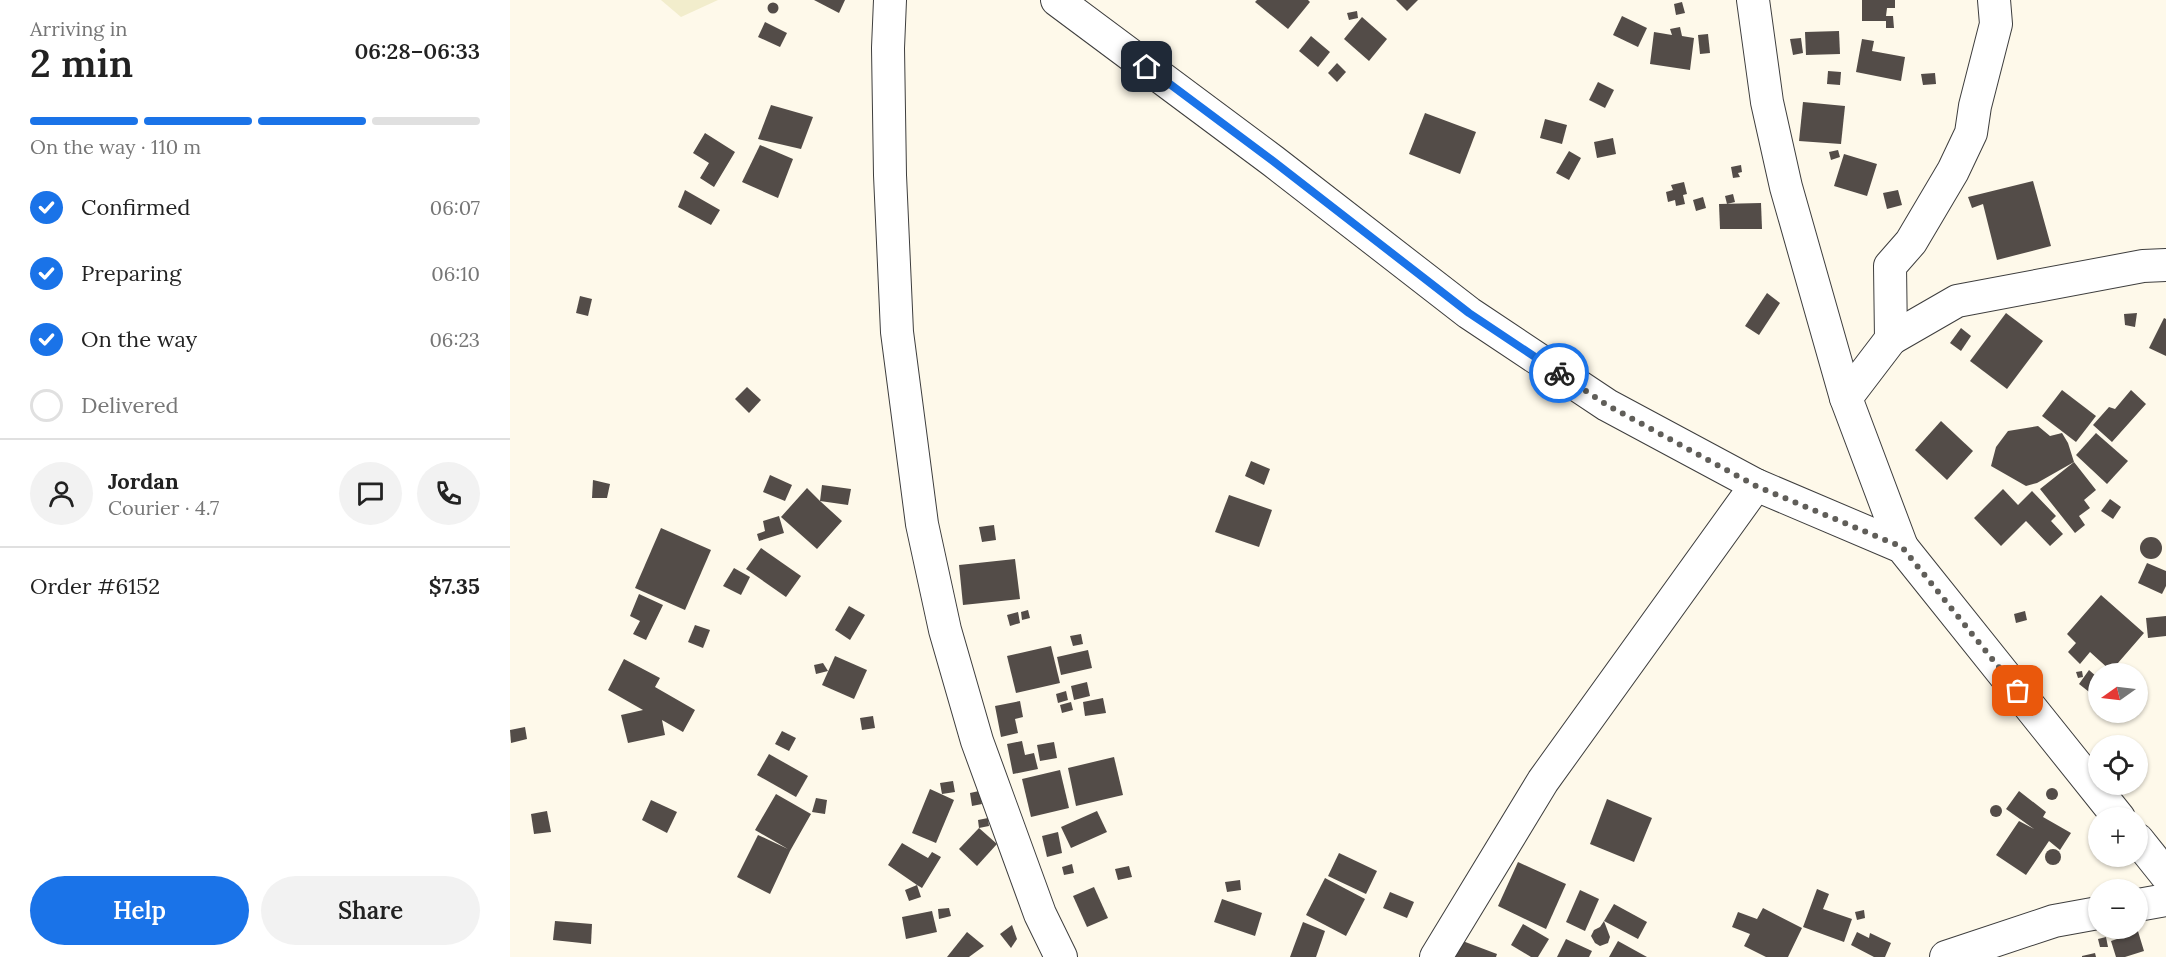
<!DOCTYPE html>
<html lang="en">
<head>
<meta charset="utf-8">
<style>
	body { margin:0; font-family:Lora,serif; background:#f2f2f2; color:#222; height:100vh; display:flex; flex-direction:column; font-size:22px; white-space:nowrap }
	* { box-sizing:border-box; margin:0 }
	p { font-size:20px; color:#767676 }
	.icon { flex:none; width:33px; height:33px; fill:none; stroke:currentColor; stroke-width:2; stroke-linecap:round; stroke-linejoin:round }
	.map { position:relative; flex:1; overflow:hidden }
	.drawer { display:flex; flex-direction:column; background:#fff; width:510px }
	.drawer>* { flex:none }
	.needle { width:39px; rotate:256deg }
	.fabs { position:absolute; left:1578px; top:663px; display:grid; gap:12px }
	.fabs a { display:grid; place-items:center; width:60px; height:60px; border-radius:50%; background:#fff; box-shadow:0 2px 4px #0004; font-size:30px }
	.pin { position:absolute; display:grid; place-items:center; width:51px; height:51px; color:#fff; margin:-26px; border-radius:12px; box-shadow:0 3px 9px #0006 }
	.courier { position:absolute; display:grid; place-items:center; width:60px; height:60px; margin:-30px; border:4px solid #1a73e8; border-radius:50%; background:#fff; color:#222; box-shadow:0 2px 8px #0007 }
	.summary em { font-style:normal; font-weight:600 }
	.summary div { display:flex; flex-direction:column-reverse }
	.summary { display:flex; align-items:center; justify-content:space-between; height:102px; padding:0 30px }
	h1 { font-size:39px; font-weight:600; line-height:45px }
	.bar { display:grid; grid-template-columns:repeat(4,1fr); gap:9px 6px; align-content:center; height:72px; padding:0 30px }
	.bar i { height:8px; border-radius:4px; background:#e0e0e0 }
	.bar .active { background:#1a73e8 }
	.bar p { grid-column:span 4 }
	.line { display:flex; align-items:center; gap:15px; padding:0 30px; border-top:2px solid #e0e0e0 }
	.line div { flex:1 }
	.round { display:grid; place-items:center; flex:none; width:63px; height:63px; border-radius:32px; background:#f2f2f2 }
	ol { padding:0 30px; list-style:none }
	li { display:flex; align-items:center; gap:18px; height:66px }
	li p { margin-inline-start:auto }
	li .icon { padding:6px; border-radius:50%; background:#1a73e8; color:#fff; stroke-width:4 }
	li:last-child { color:#767676 }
	li i { width:33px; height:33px; border:3px solid #e0e0e0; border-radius:50% }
	.button { display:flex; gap:12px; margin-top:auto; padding:12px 30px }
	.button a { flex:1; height:69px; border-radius:36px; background:#1a73e8; color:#fff; font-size:24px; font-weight:600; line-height:69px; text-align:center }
	.button a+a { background:#f2f2f2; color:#222 }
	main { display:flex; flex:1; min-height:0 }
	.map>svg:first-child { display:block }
	.farmland { fill:#f2edcc }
	.building { fill:#534c48 }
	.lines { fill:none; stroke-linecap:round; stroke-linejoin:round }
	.street-casing { stroke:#3e3e3e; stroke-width:34 }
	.street { stroke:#fff; stroke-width:32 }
	.done { stroke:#605e59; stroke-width:6; stroke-dasharray:0 10.8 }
	.route { stroke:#1a73e8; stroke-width:8 }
</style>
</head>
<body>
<main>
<section class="drawer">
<div class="summary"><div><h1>2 min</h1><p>Arriving in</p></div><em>06:28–06:33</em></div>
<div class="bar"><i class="active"></i><i class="active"></i><i class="active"></i><i></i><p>On the way · 110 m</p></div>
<ol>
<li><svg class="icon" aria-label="check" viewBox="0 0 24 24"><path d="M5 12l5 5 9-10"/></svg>Confirmed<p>06:07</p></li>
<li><svg class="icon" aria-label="check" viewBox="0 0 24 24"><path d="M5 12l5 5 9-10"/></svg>Preparing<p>06:10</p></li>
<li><svg class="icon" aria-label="check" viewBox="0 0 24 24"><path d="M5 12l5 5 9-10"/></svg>On the way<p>06:23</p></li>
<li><i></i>Delivered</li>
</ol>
<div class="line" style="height:108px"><a class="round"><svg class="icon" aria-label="person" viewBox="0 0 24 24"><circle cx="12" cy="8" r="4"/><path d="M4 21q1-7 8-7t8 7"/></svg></a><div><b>Jordan</b><p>Courier · 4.7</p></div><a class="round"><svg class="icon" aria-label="chat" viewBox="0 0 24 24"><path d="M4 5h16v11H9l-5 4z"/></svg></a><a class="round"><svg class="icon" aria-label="phone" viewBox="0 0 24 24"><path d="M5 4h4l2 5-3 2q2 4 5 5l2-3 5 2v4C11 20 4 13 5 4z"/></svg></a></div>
<div class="line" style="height:78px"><div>Order #6152</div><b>$7.35</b></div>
<div class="button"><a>Help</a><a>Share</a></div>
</section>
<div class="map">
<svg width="1656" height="957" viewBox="0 0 1656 957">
	<rect width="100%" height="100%" fill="#fef9ea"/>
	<path class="farmland" d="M151 0H208L171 17Z"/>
	<g class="building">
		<path d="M304 0H335L329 13Z"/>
		<path d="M747 0H798L800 2 778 29 745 2Z"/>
		<path d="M886 0H908L897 11Z"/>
		<path d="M1352 0H1385V8H1377L1376 16H1383L1384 28H1376V21H1352Z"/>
		<path d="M1172 2 1175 13 1166 15 1164 4Z"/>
		<circle cx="263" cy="8" r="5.5"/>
		<path d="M847 11 848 18 839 20 837 13Z"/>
		<path d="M1112 16 1137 28 1128 47 1103 35Z"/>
		<path d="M852 17 877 39 859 61 834 39Z"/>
		<path d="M255 22 277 33 270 47 248 37Z"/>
		<path d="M1170 27 1172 36 1184 38 1180 70 1140 64 1144 32 1162 35 1160 29Z"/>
		<path d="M1329 31 1330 54 1296 55 1295 32Z"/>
		<path d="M1198 34 1200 53 1190 54 1188 35Z"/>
		<path d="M801 36 820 52 808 67 789 51Z"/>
		<path d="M1291 38 1293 53 1283 55 1280 39Z"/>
		<path d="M1352 39 1364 41 1362 51 1395 57 1391 81 1346 72Z"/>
		<path d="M827 63 836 72 827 82 818 73Z"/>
		<path d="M1318 71 1331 72 1330 85 1317 84Z"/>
		<path d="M1425 73 1426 84 1413 85 1411 74Z"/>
		<path d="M1088 82 1104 90 1095 108 1079 100Z"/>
		<path d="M1293 102 1335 106 1331 144 1289 141Z"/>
		<path d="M261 105 303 117 291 149 248 139Z"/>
		<path d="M915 113 966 132 950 174 899 154Z"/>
		<path d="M1035 119 1057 125 1052 144 1030 138Z"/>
		<path d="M195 133 225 152 204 187 190 178 199 163 183 153Z"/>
		<path d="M1103 138 1106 154 1087 158 1084 142Z"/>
		<path d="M250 145 283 159 268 198 232 182Z"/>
		<path d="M1328 150 1330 157 1321 160 1319 152Z"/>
		<path d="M1059 151 1071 158 1059 180 1046 173Z"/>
		<path d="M1334 154 1367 164 1357 196 1324 186Z"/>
		<path d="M1231 165 1232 172 1228 173 1230 177 1223 178 1221 167Z"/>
		<path d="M1523 181 1541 246 1487 260 1473 204 1462 208 1458 197Z"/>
		<path d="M1174 182 1177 194 1173 195 1175 204 1166 206 1165 200 1158 202 1156 192 1163 190 1161 185Z"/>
		<path d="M175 190 210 210 201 225 168 207Z"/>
		<path d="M1388 190 1392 205 1377 209 1373 193Z"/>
		<path d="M1223 194 1225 202 1217 204 1215 196Z"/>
		<path d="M1193 197 1196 208 1186 211 1183 200Z"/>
		<path d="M1251 203 1252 229H1210L1209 204Z"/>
		<path d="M1257 293 1270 303 1249 335 1235 326Z"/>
		<path d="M70 296 82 299 78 316 66 313Z"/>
		<path d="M1496 313 1533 341 1497 389 1460 361Z"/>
		<path d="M1627 313 1625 327 1615 325 1614 314Z"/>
		<path d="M1654 318 1656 319V356L1639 348Z"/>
		<path d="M1451 328 1461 336 1451 351 1440 343Z"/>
		<path d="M237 387 251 400 239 413 225 399Z"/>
		<path d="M1552 390 1586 416 1566 442 1532 416Z"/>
		<path d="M1621 390 1636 404 1602 442 1583 425 1599 407 1605 409Z"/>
		<path d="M1431 421 1463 451 1437 480 1405 450Z"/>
		<path d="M1528 426 1540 436 1552 433 1558 443 1564 462 1527 483 1516 486 1481 466 1486 447 1498 431Z"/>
		<path d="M1586 433 1618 461 1597 484 1566 455Z"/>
		<path d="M741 461 760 469 754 485 735 476Z"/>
		<path d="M1564 462 1586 490 1574 500 1580 508 1569 516 1575 525 1565 533 1530 489Z"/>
		<path d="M260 475 282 485 275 501 253 492Z"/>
		<path d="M83 480 100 484 97 498H82Z"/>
		<path d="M312 485 341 489 338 505 310 501 332 521 307 549 271 517 297 488 310 501Z"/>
		<path d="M1493 489 1508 505 1522 491 1546 516 1541 521 1553 534 1540 546 1516 521 1491 546 1464 518Z"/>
		<path d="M719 495 762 510 749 547 705 532Z"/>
		<path d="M1600 499 1611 507 1603 519 1591 511Z"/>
		<path d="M269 516 274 533 249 541 247 534 255 531 253 521Z"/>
		<path d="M484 525 486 540 472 542 469 527Z"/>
		<path d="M151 528 201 550 175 610 125 588Z"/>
		<circle cx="1641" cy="548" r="11"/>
		<path d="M251 548 291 576 276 597 236 569Z"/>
		<path d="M505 559 510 599 453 605 449 565Z"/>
		<path d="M1637 563 1656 571V586L1652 594 1628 583Z"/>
		<path d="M224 568 240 577 231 595 213 586Z"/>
		<path d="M129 594 153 605 136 640 123 634 130 621 120 616Z"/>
		<path d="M1591 595 1634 633 1601 671 1580 652 1570 664 1558 652 1566 643 1557 634Z"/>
		<path d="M339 606 355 615 340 640 325 630Z"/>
		<path d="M518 610 520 618 512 620 511 612Z"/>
		<path d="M1515 611 1517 620 1506 623 1504 614Z"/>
		<path d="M508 612 510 623 500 626 497 615Z"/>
		<path d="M1656 616V636L1638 638 1636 618Z"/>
		<path d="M185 625 200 630 193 648 178 642Z"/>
		<path d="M571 634 573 644 563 646 560 636Z"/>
		<path d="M541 646 550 683 506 693 497 656Z"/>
		<path d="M578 650 582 668 551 675 547 657Z"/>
		<path d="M325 656 357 670 344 699 312 685Z"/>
		<path d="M114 659 150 678 145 687 185 710 173 732 152 720 155 735 118 743 111 715 133 710 98 690Z"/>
		<path d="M313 663 318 671 306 674 304 665Z"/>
		<path d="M1615 667 1622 674H1609Z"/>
		<path d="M1579 670 1587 677 1588 675V699L1569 684Z"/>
		<path d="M1572 671 1573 677 1568 678 1566 672Z"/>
		<path d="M577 682 580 696 564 700 561 686Z"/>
		<path d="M556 691 558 700 548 703 546 694Z"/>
		<path d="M593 698 596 713 575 716 573 702Z"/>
		<path d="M510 701 513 717 505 719 508 733 491 737 485 706Z"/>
		<path d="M561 702 563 710 552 713 550 705Z"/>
		<path d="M1607 712H1622L1617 719Z"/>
		<path d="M363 716 365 728 352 730 350 718Z"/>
		<path d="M15 727 17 739 1 743 0 730Z"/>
		<path d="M272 731 286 738 279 751 265 744Z"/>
		<path d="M512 741 515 755 524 753 528 769 503 774 497 744Z"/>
		<path d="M544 742 547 758 530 761 527 745Z"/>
		<path d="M259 754 298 776 286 797 247 775Z"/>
		<path d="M604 757 613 795 566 806 558 768Z"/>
		<path d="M550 770 559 808 521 817 512 779Z"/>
		<path d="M443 781 445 792 432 794 430 783Z"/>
		<circle cx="1542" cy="794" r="6"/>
		<path d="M420 789 444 800 426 843 402 833Z"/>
		<path d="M469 791 472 804 462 806 460 793Z"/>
		<path d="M1509 791 1536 812 1533 817 1561 833 1550 850 1539 841 1516 875 1486 855 1509 821 1524 829 1496 809Z"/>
		<path d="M266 794 301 814 280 851 260 894 227 877 248 835 278 849 245 830Z"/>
		<path d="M306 798 317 800 315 814 302 812Z"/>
		<path d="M1097 799 1142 818 1124 862 1080 844Z"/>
		<path d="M141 800 167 812 157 833 132 820Z"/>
		<circle cx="1486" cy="811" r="6"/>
		<path d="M37 811 41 832 24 834 21 814Z"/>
		<path d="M587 811 597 832 561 848 551 827Z"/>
		<path d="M478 818 479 826 469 828 468 820Z"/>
		<path d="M469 828 487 844 467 866 449 849Z"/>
		<path d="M548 832 552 853 537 857 532 836Z"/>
		<path d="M392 843 418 858 422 852 431 857 412 888 407 885 411 897 399 901 395 890 407 885 378 865Z"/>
		<circle cx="1543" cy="857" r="8"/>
		<path d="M829 853 867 871 856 894 818 876Z"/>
		<path d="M1008 862 1056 884 1036 929 988 906Z"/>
		<path d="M562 864 564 873 554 875 552 867Z"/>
		<path d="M619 866 622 877 608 880 605 869Z"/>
		<path d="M815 878 855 899 836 936 796 915Z"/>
		<path d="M730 880 731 890 717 892 715 882Z"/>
		<path d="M584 887 598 918 577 927 563 896Z"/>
		<path d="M1307 889 1319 894 1313 909 1342 919 1334 942 1293 927Z"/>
		<path d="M1070 890 1089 899 1075 931 1056 922Z"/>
		<path d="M880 892 904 902 897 918 873 908Z"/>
		<path d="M712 899 752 913 745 936 704 922Z"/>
		<path d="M1104 904 1137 922 1128 939 1094 921Z"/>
		<path d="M439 908 441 916 429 919 428 909Z"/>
		<path d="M1253 908 1292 928 1278 957H1256L1234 946 1240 934 1222 927 1228 912 1247 919Z"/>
		<path d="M1354 910 1355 918 1347 920 1345 912Z"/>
		<path d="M422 911 427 932 396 939 392 917Z"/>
		<path d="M45 921 82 924 81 944 43 940Z"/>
		<path d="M1094 921 1100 937 1098 943 1090 946 1085 943 1081 936 1084 930 1090 927Z"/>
		<path d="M793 922 815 931 806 957H780Z"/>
		<path d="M1013 924 1039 939 1028 957H1021L1001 945Z"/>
		<path d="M502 925 507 939 501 948 490 934Z"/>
		<path d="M1620 928H1627L1634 951 1615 957H1606L1601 941 1622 934Z"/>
		<path d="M457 932 474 946 459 957H437Z"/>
		<path d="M1347 932 1359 938 1360 933 1381 943 1375 957H1364L1341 945Z"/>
		<path d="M1596 937 1598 947H1590L1588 939Z"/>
		<path d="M1056 939 1082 951 1079 957H1047Z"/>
		<path d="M950 940 987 954 986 957H944Z"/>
		<path d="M1108 941 1137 957H1099Z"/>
		<path d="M1585 953 1586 957H1572V956Z"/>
	</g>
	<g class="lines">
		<g class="street-casing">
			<g id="street">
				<path d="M380 0 378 48 380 175 387 332 412 524 435 630 467 741 530 914 551 957"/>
				<path d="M547 0 763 161 959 313 1097 405 1246 485 1392 547 1609 818"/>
				<path d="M1243 0 1257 102 1276 187 1336 398 1392 547"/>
				<path d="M1381 339 1447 301 1633 266 1656 265"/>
				<path d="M1336 398 1381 339 1380 266 1401 242 1443 171 1461 133 1465 106 1486 24 1484 0"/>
				<path d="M1628 840 1656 875"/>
				<path d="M1628 905 1656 900"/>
				<path d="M926 957 1033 781 1246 485"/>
				<path d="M1436 957 1544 921 1588 913"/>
			</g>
		</g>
		<use href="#street" class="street"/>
	</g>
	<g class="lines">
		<path class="done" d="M1049 373 1097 405 1246 486 1392 547 1508 691"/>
		<path class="route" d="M637 67 763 161 959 313 1049 373"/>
	</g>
</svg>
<div class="fabs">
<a><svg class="needle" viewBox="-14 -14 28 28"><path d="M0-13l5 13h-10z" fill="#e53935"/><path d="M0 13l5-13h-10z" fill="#767676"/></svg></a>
<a><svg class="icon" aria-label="locate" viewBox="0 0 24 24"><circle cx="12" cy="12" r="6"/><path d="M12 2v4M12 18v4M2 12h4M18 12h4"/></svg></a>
<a>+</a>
<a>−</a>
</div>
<div class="pin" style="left:1508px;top:691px;background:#ea580c"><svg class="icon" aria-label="bag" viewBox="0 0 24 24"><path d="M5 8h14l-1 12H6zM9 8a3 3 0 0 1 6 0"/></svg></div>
<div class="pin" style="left:637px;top:67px;background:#1f2937"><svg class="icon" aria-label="home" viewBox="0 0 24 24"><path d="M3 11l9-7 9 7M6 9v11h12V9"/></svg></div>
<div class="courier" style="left:1049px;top:373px"><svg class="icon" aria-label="bike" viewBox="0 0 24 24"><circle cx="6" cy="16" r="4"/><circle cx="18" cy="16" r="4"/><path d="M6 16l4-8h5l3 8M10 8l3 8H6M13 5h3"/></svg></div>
</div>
</main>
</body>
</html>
